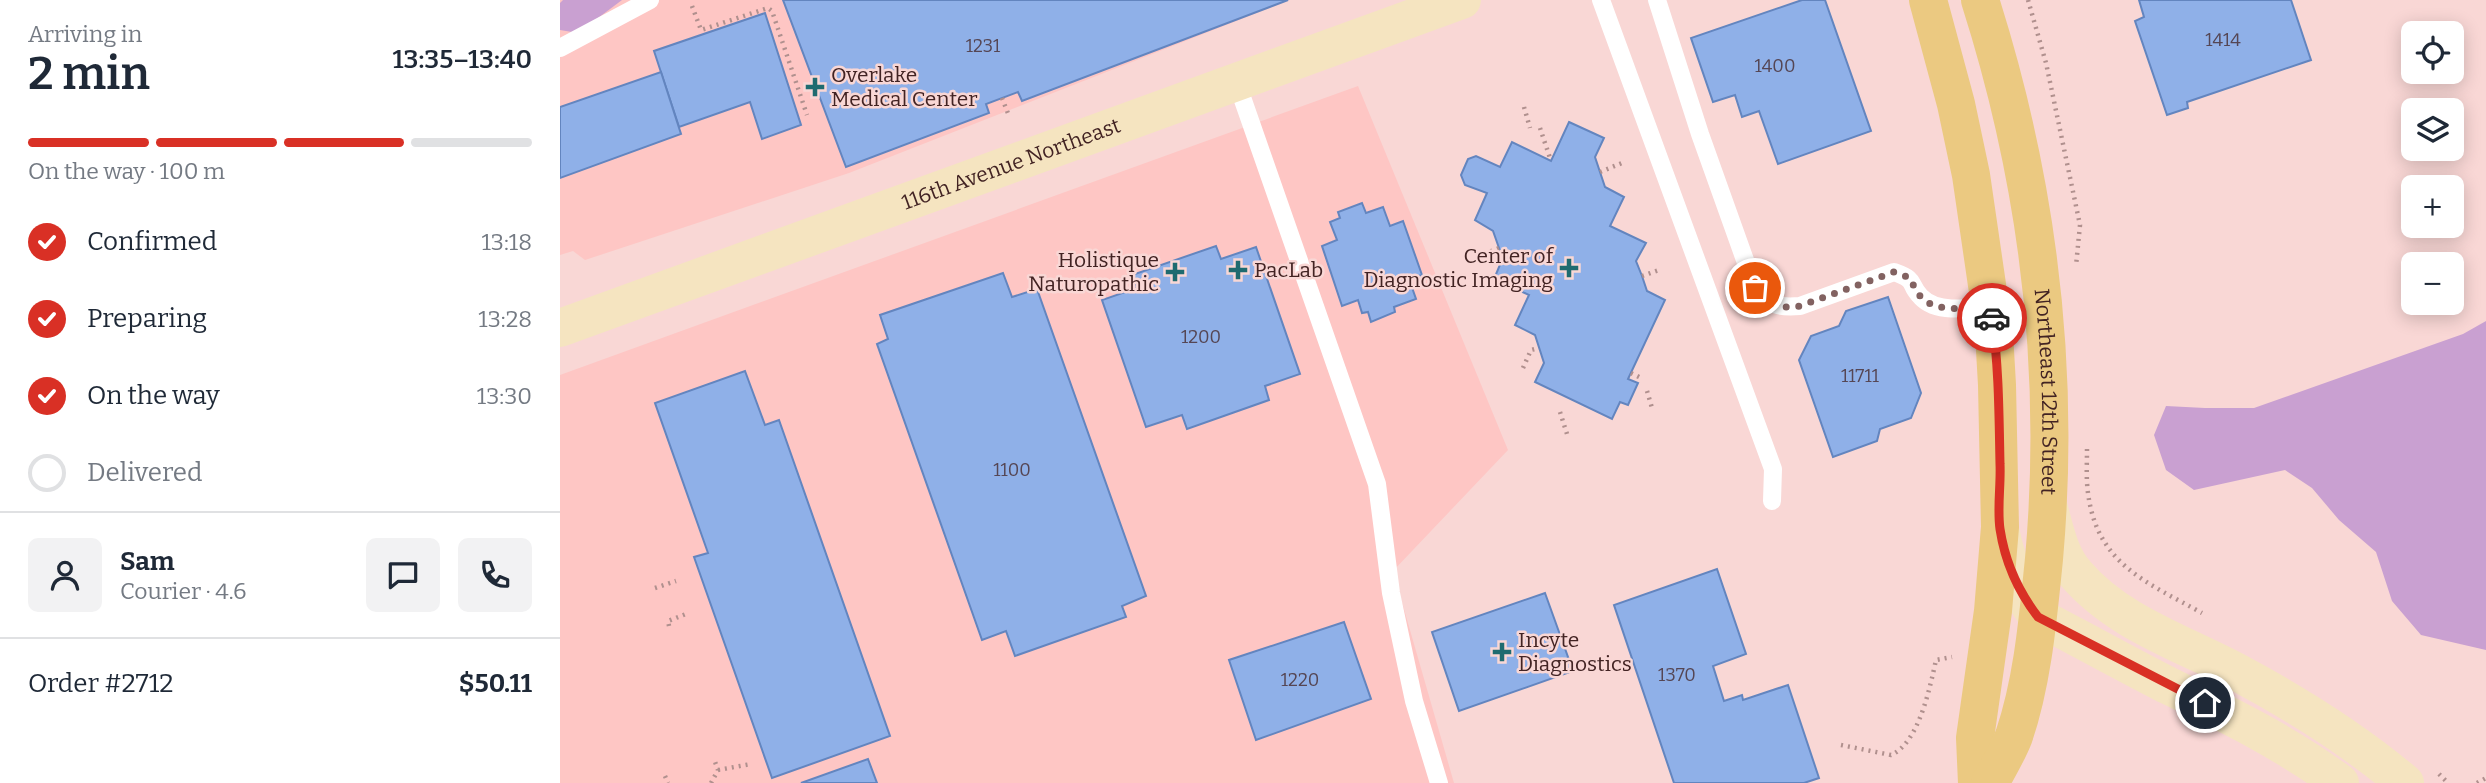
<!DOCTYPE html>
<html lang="en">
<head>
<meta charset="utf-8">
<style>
	body { margin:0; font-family:Bitter,serif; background:#f2f2f3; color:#1f2937; height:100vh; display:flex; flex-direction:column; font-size:26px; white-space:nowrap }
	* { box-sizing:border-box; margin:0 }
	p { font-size:23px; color:#747a83 }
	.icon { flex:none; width:38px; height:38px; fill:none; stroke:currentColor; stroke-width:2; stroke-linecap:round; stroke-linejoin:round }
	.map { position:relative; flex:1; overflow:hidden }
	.details { display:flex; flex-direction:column; background:#fff; width:560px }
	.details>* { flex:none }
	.tools { position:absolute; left:1841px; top:21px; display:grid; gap:14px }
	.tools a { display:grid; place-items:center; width:63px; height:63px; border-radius:10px; background:#fff; box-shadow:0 4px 18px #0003; font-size:35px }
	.pin { position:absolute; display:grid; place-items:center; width:60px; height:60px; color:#fff; margin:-30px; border:4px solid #fff; border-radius:50%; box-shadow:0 2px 7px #0007 }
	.courier { position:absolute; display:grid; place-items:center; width:70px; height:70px; margin:-35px; border:5px solid #d93025; border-radius:50%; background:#fff; color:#222; box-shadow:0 2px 9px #0007 }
	.summary em { font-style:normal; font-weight:600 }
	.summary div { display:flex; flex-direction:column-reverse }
	.summary { display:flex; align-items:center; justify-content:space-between; height:119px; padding:0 28px }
	h1 { font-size:46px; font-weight:600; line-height:52px }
	.bar { display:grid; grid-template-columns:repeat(4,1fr); gap:10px 7px; align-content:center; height:84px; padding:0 28px }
	.bar i { height:9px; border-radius:5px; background:#e0e1e3 }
	.bar .active { background:#d93025 }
	.bar p { grid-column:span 4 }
	.line { display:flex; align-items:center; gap:18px; padding:0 28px; border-top:2px solid #e0e1e3 }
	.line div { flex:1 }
	.round { display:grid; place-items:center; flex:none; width:74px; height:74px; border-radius:10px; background:#f2f2f3 }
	ol { padding:0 28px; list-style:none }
	li { display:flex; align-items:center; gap:21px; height:77px }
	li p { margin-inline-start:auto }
	li .icon { padding:7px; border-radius:50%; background:#d93025; color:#fff; stroke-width:4 }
	li:last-child { color:#747a83 }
	li i { width:38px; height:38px; border:4px solid #e0e1e3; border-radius:50% }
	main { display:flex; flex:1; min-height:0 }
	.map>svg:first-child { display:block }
	.built { fill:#fec6c4 }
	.green { fill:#c9a0d1 }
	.building { fill:#8fb0e8; stroke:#6385bf; stroke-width:2 }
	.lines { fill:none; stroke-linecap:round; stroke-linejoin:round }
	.path { stroke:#b0908e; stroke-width:4.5; stroke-dasharray:2 5; stroke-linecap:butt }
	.lane { stroke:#fff; stroke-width:18 }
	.secondary { stroke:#f5e4c0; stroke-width:38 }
	.primary { stroke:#ebc981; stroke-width:38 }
	.done { stroke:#826261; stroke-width:7; stroke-dasharray:0 12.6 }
	.route { stroke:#d93025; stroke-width:9 }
	.poi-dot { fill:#1f6b70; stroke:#f9d7d5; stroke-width:2.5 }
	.labels { text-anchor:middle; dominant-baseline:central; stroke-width:5; stroke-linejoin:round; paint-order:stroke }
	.number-label { font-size:18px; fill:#554654 }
	.poi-label { font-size:21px; fill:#422323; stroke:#f9d7d5; text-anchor:start }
	.street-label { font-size:21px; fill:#422323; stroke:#f9d7d5 }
</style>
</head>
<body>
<main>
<section class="details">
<div class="summary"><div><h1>2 min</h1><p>Arriving in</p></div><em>13:35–13:40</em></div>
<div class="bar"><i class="active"></i><i class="active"></i><i class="active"></i><i></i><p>On the way · 100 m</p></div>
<ol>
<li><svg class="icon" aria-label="check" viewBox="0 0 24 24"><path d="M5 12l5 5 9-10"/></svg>Confirmed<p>13:18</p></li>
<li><svg class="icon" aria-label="check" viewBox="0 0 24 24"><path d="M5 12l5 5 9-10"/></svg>Preparing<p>13:28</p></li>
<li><svg class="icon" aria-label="check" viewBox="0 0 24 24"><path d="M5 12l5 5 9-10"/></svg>On the way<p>13:30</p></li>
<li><i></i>Delivered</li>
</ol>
<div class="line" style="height:126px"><a class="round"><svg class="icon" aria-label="person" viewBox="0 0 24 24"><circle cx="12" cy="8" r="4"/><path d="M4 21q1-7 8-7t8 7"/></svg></a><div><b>Sam</b><p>Courier · 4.6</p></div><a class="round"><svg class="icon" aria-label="chat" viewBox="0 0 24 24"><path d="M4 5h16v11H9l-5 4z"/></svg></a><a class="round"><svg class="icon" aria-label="phone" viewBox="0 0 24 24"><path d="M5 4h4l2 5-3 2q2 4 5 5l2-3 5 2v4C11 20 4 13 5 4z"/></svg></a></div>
<div class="line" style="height:91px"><div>Order #2712</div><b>$50.11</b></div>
</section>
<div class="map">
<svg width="1926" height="783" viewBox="0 0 1926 783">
	<rect width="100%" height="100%" fill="#f9d7d5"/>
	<g class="built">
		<path d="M0 0H730L289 173 25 260 13 251 0 255Z"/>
		<path d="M798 86 948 450 833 571 894 783H0V375Z"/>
	</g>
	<g class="green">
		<path d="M3 0H62L18 33 0 30V3Z"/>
		<path d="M1926 321V650L1861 635 1832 601 1816 552 1779 520 1752 488 1725 470 1634 490 1606 470 1594 435 1606 406 1645 408H1694L1903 334Z"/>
	</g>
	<g class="building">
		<path d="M223 0H728L462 101 458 92 426 104 429 113 286 167Z"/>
		<path d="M1242 0H1265L1311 131 1218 164 1199 111 1182 117 1175 95 1153 102 1131 38Z"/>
		<path d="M1579 0H1731L1751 60 1627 102 1628 108 1607 115 1575 21 1584 17Z"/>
		<path d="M205 13 241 125 202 139 190 102 119 127 94 51Z"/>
		<path d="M101 72 121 134 0 178V107Z"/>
		<path d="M1009 122 1044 138 1035 157 1045 187 1064 197 1050 226 1086 243 1076 261 1082 276 1087 291 1105 300 1068 379 1078 383 1068 405 1060 402 1052 419 975 382 984 363 975 335 955 325 969 295 934 279 942 260 939 248 933 231 915 220 927 193 905 185 901 175 908 159 916 156 940 167 952 142 991 161Z"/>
		<path d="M802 203 806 213 823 207 830 226 843 221 862 275 849 279 856 299 834 307 835 312 811 322 808 312 802 313 798 300 782 306 762 246 777 240 770 222 780 218 778 212Z"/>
		<path d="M656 246 661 259 696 247 740 374 705 386 709 400 627 429 622 415 586 427 542 300 577 288 572 275Z"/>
		<path d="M443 273 452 297 477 289 586 596 562 606 566 617 455 656 446 631 422 640 317 344 328 339 320 315Z"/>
		<path d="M1328 297 1361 393 1351 418 1320 429 1317 441 1273 457 1239 360 1251 336 1279 326 1286 311Z"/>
		<path d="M185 371 205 425 219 420 330 736 212 778 134 557 148 553 95 403Z"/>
		<path d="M1157 569 1186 654 1153 666 1164 701 1182 695 1183 700 1228 685 1259 778 1244 783H1114L1054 605Z"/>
		<path d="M985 593 1013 671 899 711 872 632Z"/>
		<path d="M784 622 811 699 696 740 669 660Z"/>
		<path d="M308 759 317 783H241Z"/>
	</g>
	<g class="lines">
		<g class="path">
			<path d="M1468 0 1486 63 1520 225 1516 266"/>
			<path d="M132 6 141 30 208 8 212 11 247 115"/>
			<path d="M442 98 449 116"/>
			<path d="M964 107 970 128"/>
			<path d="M980 128 991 161"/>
			<path d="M1040 172 1062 163"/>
			<path d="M924 254 939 248"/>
			<path d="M1082 276 1099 270"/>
			<path d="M963 368 971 350 979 348"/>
			<path d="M1071 373 1083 379"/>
			<path d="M1087 391 1092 408"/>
			<path d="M1000 412 1007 434"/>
			<path d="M1527 449C1527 463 1526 479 1528 493 1537 564 1586 582 1642 613"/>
			<path d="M95 588 116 581"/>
			<path d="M109 626 108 621 126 614"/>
			<path d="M1281 745 1331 755C1359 743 1370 687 1376 660L1392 657"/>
			<path d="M158 770 191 764"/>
			<path d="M1879 774 1888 783"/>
			<path d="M105 776 108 783"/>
			<path d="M151 783 158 770 154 759"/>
			<path d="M1917 783 1926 778"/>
		</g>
		<g class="lane">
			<path d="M1041 0 1213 469 1212 501"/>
			<path d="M1097 0 1140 134 1195 288C1210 305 1217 308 1240 306L1334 272C1359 281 1347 283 1361 297 1377 314 1409 308 1430 305"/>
			<path d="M0 48 90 0"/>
			<path d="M677 83 817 484 831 593 854 701 879 783"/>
		</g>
		<g class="secondary">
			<path id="s1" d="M0 328 902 0"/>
			<path d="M1488 505C1495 529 1499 555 1516 574 1557 622 1620 642 1675 671 1735 703 1793 739 1845 783"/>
			<path d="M1440 529C1447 563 1457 590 1478 617 1521 639 1564 663 1607 685 1667 714 1726 743 1780 783"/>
		</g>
		<g class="primary">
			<path d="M1368 0 1396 104 1411 175 1434 333 1437 385 1440 527 1433 611 1415 738 1417 783"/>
			<path id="s2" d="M1420 0C1478 182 1501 368 1484 559 1478 617 1473 680 1454 736 1448 752 1438 768 1430 783"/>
		</g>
	</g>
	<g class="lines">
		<path class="done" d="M1195 288C1210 305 1217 309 1240 306L1334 272 1350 278C1353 284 1356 292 1361 297 1377 314 1409 308 1430 305L1432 318"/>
		<path class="route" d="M1432 318C1439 367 1439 416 1440 464 1441 485 1437 508 1440 529 1445 562 1458 591 1478 617L1645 703"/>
	</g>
	<g class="poi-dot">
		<path d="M251.5 76.5h7v7h7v7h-7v7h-7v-7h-7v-7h7z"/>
		<path d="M1005.5 257.5h7v7h7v7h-7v7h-7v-7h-7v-7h7z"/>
		<path d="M674.5 259.5h7v7h7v7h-7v7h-7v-7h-7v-7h7z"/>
		<path d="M611.5 261.5h7v7h7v7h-7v7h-7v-7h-7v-7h7z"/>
		<path d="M938.5 641.5h7v7h7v7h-7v7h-7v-7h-7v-7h7z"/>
	</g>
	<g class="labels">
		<g class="number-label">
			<text x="1663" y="40">1414</text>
			<text x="423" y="46">1231</text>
			<text x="1215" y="66">1400</text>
			<text x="641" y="337">1200</text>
			<text x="1300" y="376">11711</text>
			<text x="452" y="470">1100</text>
			<text x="1117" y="675">1370</text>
			<text x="740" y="680">1220</text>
		</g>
		<g class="poi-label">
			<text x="271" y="75">Overlake<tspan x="271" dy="24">Medical Center</tspan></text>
			<text x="993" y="256" text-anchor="end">Center of<tspan x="993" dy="24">Diagnostic Imaging</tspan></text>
			<text x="599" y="260" text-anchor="end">Holistique<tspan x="599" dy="24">Naturopathic</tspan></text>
			<text x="694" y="270">PacLab</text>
			<text x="958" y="640">Incyte<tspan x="958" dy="24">Diagnostics</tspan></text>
		</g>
		<g class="street-label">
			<text stroke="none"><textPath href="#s1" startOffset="480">116th Avenue Northeast</textPath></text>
			<text stroke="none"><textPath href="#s2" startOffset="399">Northeast 12th Street</textPath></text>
		</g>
	</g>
</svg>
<div class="tools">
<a><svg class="icon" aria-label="locate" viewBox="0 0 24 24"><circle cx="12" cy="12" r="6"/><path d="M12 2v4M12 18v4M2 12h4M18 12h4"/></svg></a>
<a><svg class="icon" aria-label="layers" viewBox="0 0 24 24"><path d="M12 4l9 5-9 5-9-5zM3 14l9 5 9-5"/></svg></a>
<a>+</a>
<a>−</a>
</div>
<div class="pin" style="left:1195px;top:288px;background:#ea580c"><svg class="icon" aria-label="bag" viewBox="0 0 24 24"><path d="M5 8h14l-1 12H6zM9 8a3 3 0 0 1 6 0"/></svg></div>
<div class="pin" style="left:1645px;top:703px;background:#1f2937"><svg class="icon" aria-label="home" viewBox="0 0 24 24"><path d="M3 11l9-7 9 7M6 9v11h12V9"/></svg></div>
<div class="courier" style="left:1432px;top:318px"><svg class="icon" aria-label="car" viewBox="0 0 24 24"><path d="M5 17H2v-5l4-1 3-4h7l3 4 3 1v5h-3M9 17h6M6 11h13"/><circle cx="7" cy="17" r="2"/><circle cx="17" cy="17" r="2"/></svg></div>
</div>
</main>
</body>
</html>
